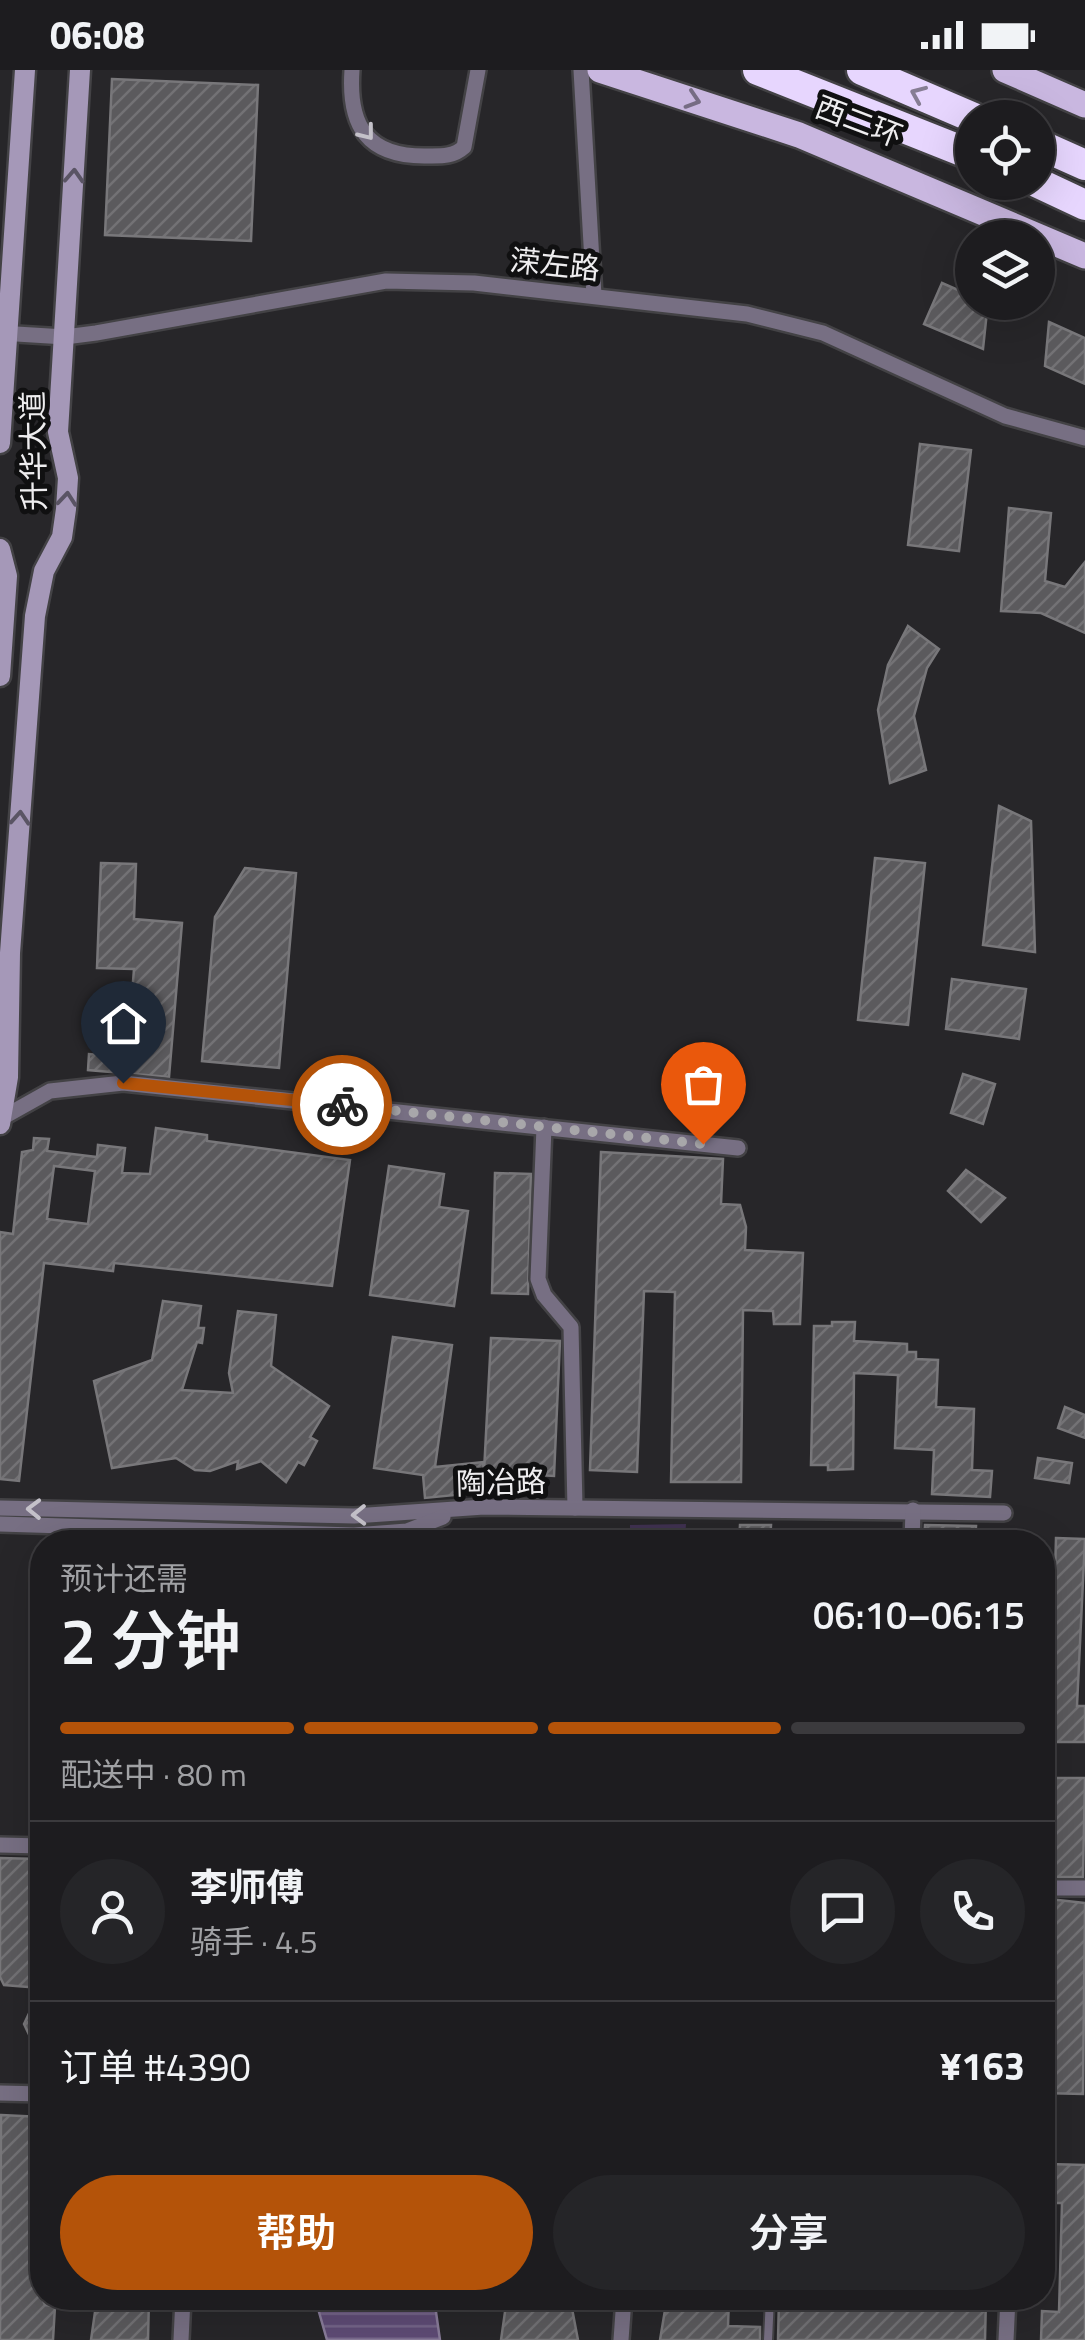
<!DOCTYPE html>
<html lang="zh">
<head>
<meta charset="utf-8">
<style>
	body { margin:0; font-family:"Titillium Web","Noto Sans SC",sans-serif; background:#252528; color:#f1f3f6; height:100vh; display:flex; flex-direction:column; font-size:38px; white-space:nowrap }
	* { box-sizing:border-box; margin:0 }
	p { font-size:32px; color:#a0a1a4 }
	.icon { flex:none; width:55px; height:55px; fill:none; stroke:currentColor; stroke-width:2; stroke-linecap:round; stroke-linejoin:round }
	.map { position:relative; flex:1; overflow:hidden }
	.details { position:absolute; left:30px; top:1460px; width:1025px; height:780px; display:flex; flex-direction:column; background:#1d1c1f; border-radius:40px; box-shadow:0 10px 40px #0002,0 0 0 2px #3b3a3d }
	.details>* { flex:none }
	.tools { position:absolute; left:955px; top:30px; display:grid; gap:20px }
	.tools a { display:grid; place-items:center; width:100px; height:100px; border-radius:50%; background:#1d1c1f; box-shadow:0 10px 40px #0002,0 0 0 2px #3b3a3d; font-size:50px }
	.pin { position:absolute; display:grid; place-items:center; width:85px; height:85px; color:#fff; margin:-102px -42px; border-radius:50% 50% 50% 0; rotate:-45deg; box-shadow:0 0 10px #0007 }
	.pin .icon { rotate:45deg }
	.courier { position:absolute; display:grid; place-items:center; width:100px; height:100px; margin:-50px; border:8px solid #b45309; border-radius:50%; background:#fff; color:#222; box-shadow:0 2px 12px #0007 }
	.overview em { font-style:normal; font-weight:600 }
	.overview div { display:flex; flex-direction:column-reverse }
	.overview { display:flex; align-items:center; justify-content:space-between; height:170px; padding:0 30px }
	h1 { font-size:65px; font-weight:600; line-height:75px }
	.bar { display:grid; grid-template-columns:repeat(4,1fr); gap:15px 10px; align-content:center; height:120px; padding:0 30px }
	.bar i { height:12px; border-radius:8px; background:#3b3a3d }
	.bar .on { background:#b45309 }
	.bar p { grid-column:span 4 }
	.line { display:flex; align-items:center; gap:25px; padding:0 30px; border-top:2px solid #3b3a3d }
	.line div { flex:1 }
	.round { display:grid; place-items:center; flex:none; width:105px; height:105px; border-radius:52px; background:#252528 }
	.primary-button { display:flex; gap:20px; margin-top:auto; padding:20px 30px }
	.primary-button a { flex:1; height:115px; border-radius:60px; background:#b45309; color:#fff; font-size:40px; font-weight:600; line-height:115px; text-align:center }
	.primary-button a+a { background:#252528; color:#f1f3f6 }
	.status { display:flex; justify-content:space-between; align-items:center; height:70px; padding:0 50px; background:#1d1c1f; direction:ltr }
	.status svg { height:28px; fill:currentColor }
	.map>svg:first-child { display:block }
	.green { fill:#3f3150 }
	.water { fill:url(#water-rules); stroke:#897c9a; stroke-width:2.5 }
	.building { fill:url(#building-hatch); stroke:#78777a; stroke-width:2.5; fill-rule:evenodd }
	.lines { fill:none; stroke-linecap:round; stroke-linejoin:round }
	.lane-casing { stroke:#434245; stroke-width:12 }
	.street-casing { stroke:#434245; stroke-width:20 }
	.secondary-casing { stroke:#434245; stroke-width:25 }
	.primary-casing { stroke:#434245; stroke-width:30 }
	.highway-casing { stroke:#434245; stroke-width:35 }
	.lane { stroke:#776f83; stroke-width:8 }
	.street { stroke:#776f83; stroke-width:15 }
	.secondary { stroke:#a598b8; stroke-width:20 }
	.primary { stroke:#c9b7e0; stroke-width:25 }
	.highway { stroke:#e7d6fe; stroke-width:30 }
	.oneway { stroke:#867d93 }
	.oneway2 { stroke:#766c83 }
	.oneway3 { stroke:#c4c1c9 }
	.oneway4 { stroke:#5a5464 }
	.done { stroke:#a8a7aa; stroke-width:10; stroke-dasharray:0 18 }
	.route { stroke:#b45309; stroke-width:12 }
	.labels { text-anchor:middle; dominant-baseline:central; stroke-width:10; stroke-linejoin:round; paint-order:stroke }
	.street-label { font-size:30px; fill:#eeedef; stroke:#101011 }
</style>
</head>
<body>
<div class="status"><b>06:08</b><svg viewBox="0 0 49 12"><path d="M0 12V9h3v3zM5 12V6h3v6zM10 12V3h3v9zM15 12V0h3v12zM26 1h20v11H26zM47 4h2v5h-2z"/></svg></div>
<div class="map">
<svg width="1085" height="2270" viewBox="0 0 1085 2270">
	<defs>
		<pattern id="water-rules" width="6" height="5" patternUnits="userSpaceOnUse" patternTransform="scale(2.5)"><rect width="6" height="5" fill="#5e4b75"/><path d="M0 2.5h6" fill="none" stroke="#756589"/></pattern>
		<pattern id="building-hatch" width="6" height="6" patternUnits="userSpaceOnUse" patternTransform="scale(2.5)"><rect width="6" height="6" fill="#5b5a5d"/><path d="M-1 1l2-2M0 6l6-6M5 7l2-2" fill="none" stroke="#737275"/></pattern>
	</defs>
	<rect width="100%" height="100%" fill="#272629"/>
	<path class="green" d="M686 1454 685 1472H630V1455Z"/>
	<path class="water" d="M315 2228H434L440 2270H327Z"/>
	<g class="building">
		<path d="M112 9 258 15 251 171 105 165Z"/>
		<path d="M942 213 972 226V232H988L983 279 924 254Z"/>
		<path d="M1049 252 1085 268V314L1045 296Z"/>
		<path d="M920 374 971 380 959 481 908 475Z"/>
		<path d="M1009 438 1051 443 1045 511 1065 517 1085 492V563L1041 543 1001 541Z"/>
		<path d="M908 556 939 579 927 598 914 646 926 700 890 713 878 640 888 595Z"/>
		<path d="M999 736 1031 751 1035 882 983 875Z"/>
		<path d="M875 788 925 793 908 955 858 950Z"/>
		<path d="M101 793 136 794 134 849 182 853 169 1007 88 1000 89 984 127 987 134 899 97 898Z"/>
		<path d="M245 798 296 803 279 998 202 991 215 847Z"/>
		<path d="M952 909 1026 919 1019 969 946 959Z"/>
		<path d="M963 1004 995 1014 983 1054 951 1043Z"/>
		<path d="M156 1058 207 1065V1071L350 1090 332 1216 114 1193 113 1201 44 1193 19 1411 0 1409V1162L13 1164 22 1082 33 1080 34 1068 49 1069 47 1081 97 1087 98 1075 125 1078 122 1103 150 1104ZM54 1096 95 1101 88 1154 47 1149Z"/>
		<path d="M601 1082 723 1089 721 1134 740 1135 746 1157 745 1180 803 1183 800 1254H774L773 1241 743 1240 741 1412H671L675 1222 644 1221 637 1402 590 1400Z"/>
		<path d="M389 1096 444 1104 439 1137 468 1141 454 1236 370 1225Z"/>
		<path d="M966 1100 1005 1128 981 1152 948 1121Z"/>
		<path d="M495 1103 531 1104 528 1224 492 1223Z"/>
		<path d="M163 1231 201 1236 198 1258H204L202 1273 197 1272 182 1320 233 1323 229 1303 238 1241 276 1245 271 1296 329 1336 310 1367 317 1371 304 1395 298 1392 286 1412 261 1391 237 1399 238 1391 210 1401 195 1400 176 1388 112 1398 94 1311 152 1290Z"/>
		<path d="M832 1252H855L854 1271 907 1274V1282H916V1289L938 1290 936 1337 974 1339 972 1400 992 1401 990 1427 932 1424 934 1380 895 1378 898 1305 854 1303 853 1399 828 1400V1395H811L814 1256H832Z"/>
		<path d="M393 1267 452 1275 435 1397 483 1392 486 1422 425 1428 423 1405 374 1398Z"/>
		<path d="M491 1268 560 1271 554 1406 484 1402Z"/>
		<path d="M1065 1337 1085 1345V1368L1058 1358Z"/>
		<path d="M1038 1388 1072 1393 1069 1413 1035 1408Z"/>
		<path d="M740 1455H771L770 1472H739Z"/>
		<path d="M925 1455 976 1456 975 1472H924Z"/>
		<path d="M1056 1468 1085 1469 1077 1636H1085V1672H1042V1648H1051Z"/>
		<path d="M1049 1708H1085L1083 1807H1049Z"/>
		<path d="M0 1788 39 1789 32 1860 42 1861V1992L24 1954 41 1918 4 1915 0 1907Z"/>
		<path d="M1049 1829 1085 1833 1083 2024 1042 2023V1832Z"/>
		<path d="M1 2045 42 2047V2228L45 2235 55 2236 53 2270H0Z"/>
		<path d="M1049 2094 1085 2095V2270H1041L1042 2241 1059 2242 1062 2133H1048Z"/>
		<path d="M97 2228H149L148 2270H91Z"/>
		<path d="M507 2228H570L578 2270H501Z"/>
		<path d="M667 2228H729L728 2256 760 2257V2270H660Z"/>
		<path d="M779 2228H986L985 2270H778Z"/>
	</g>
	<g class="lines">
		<g class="lane-casing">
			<path id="lane" d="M768 2270 770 2228"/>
		</g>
		<g class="street-casing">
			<g id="street">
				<path d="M352 0C348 56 367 87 427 86 441 86 453 87 464 77L478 0"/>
				<path d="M581 0 594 226"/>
				<path d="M0 263 65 267 96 263 386 211 474 213 747 244 823 263 1005 346 1085 368"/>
				<path d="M0 1049 50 1021 123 1013 738 1078"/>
				<path d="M544 1057 538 1209 544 1225 571 1257 575 1438"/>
				<path d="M0 1438 354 1446 484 1437 1004 1443"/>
				<path d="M0 1454 354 1465 407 1461 443 1447"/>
				<path d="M912 1472 913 1440"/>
				<path d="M0 1775 42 1776"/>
				<path d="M1042 1818H1085"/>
				<path d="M0 2023 42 2024"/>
				<path d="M181 2270 183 2228"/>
				<path d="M621 2270 624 2228"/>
				<path d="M1006 2270 1008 2228"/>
			</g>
		</g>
		<g class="secondary-casing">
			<g id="secondary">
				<path d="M0 373 25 0"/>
				<path d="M0 479 7 506 0 606"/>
				<path d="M0 1054 8 1007 10 883 35 546 44 501 62 467 66 439 68 408 58 362 80 0"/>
			</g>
		</g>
		<g class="primary-casing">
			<g id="primary">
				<path d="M600 0 799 65 1085 186"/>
				<path d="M1005 0 1085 35"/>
			</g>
		</g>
		<g class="highway-casing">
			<g id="highway">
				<path d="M758 0 972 85"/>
				<path d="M862 0 974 48"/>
				<path d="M1038 74 1085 95"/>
				<path d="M1036 112 1085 135"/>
			</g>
		</g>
		<use href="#lane" class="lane"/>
		<use href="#street" class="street"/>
		<use href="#secondary" class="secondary"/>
		<use href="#primary" class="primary"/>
		<use href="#highway" class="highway"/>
	</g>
	<defs><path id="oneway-chevron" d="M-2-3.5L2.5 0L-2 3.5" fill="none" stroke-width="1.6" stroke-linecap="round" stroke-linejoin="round" transform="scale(2.5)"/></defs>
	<use class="oneway" href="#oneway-chevron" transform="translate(918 24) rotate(-157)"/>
	<use class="oneway2" href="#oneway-chevron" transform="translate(693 30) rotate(18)"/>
	<g class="oneway3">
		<use href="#oneway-chevron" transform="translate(367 63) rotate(52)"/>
		<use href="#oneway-chevron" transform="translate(34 1439) rotate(-179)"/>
		<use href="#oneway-chevron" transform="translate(359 1445) rotate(179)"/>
	</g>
	<g class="oneway4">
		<use href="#oneway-chevron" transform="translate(74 106) rotate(-87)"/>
		<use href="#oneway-chevron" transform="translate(67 429) rotate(-85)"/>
		<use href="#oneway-chevron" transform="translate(20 748) rotate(-86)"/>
	</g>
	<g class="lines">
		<path class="done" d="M342 1035 703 1074"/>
		<path class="route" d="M123 1013 342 1035"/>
	</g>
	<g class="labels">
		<g class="street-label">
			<text transform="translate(859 51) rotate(21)">西二环</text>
			<text transform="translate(555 194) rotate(6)">溁左路</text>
			<text transform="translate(33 381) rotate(-91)">升华大道</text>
			<text transform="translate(501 1412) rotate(-2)">陶冶路</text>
		</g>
	</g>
</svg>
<div class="tools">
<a><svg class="icon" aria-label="locate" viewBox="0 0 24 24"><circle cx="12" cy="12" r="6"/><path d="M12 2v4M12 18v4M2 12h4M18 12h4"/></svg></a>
<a><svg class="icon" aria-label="layers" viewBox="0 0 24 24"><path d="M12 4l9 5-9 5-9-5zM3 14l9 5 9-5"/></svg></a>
</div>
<div class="pin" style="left:703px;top:1074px;background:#ea580c"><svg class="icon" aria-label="bag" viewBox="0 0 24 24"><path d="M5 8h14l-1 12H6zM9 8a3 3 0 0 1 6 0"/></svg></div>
<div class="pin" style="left:123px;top:1013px;background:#1f2937"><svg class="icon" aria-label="home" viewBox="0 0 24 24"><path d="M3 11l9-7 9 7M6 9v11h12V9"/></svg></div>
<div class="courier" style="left:342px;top:1035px"><svg class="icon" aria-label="bike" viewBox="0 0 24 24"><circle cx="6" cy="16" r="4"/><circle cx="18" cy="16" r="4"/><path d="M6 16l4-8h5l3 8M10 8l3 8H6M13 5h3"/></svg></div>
<section class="details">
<div class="overview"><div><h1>2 分钟</h1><p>预计还需</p></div><em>06:10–06:15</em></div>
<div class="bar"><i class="on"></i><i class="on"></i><i class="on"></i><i></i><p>配送中 · 80 m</p></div>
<div class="line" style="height:180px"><a class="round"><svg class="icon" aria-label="person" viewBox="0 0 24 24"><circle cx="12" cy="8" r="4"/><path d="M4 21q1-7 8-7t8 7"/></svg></a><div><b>李师傅</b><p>骑手 · 4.5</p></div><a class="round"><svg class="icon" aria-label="chat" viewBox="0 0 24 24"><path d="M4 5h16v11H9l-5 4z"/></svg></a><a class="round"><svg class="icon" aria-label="phone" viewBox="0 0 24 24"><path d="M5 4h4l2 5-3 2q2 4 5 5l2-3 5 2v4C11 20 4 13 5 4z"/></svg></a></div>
<div class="line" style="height:130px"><div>订单 #4390</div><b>¥163</b></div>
<div class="primary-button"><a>帮助</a><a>分享</a></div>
</section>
</div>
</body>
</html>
